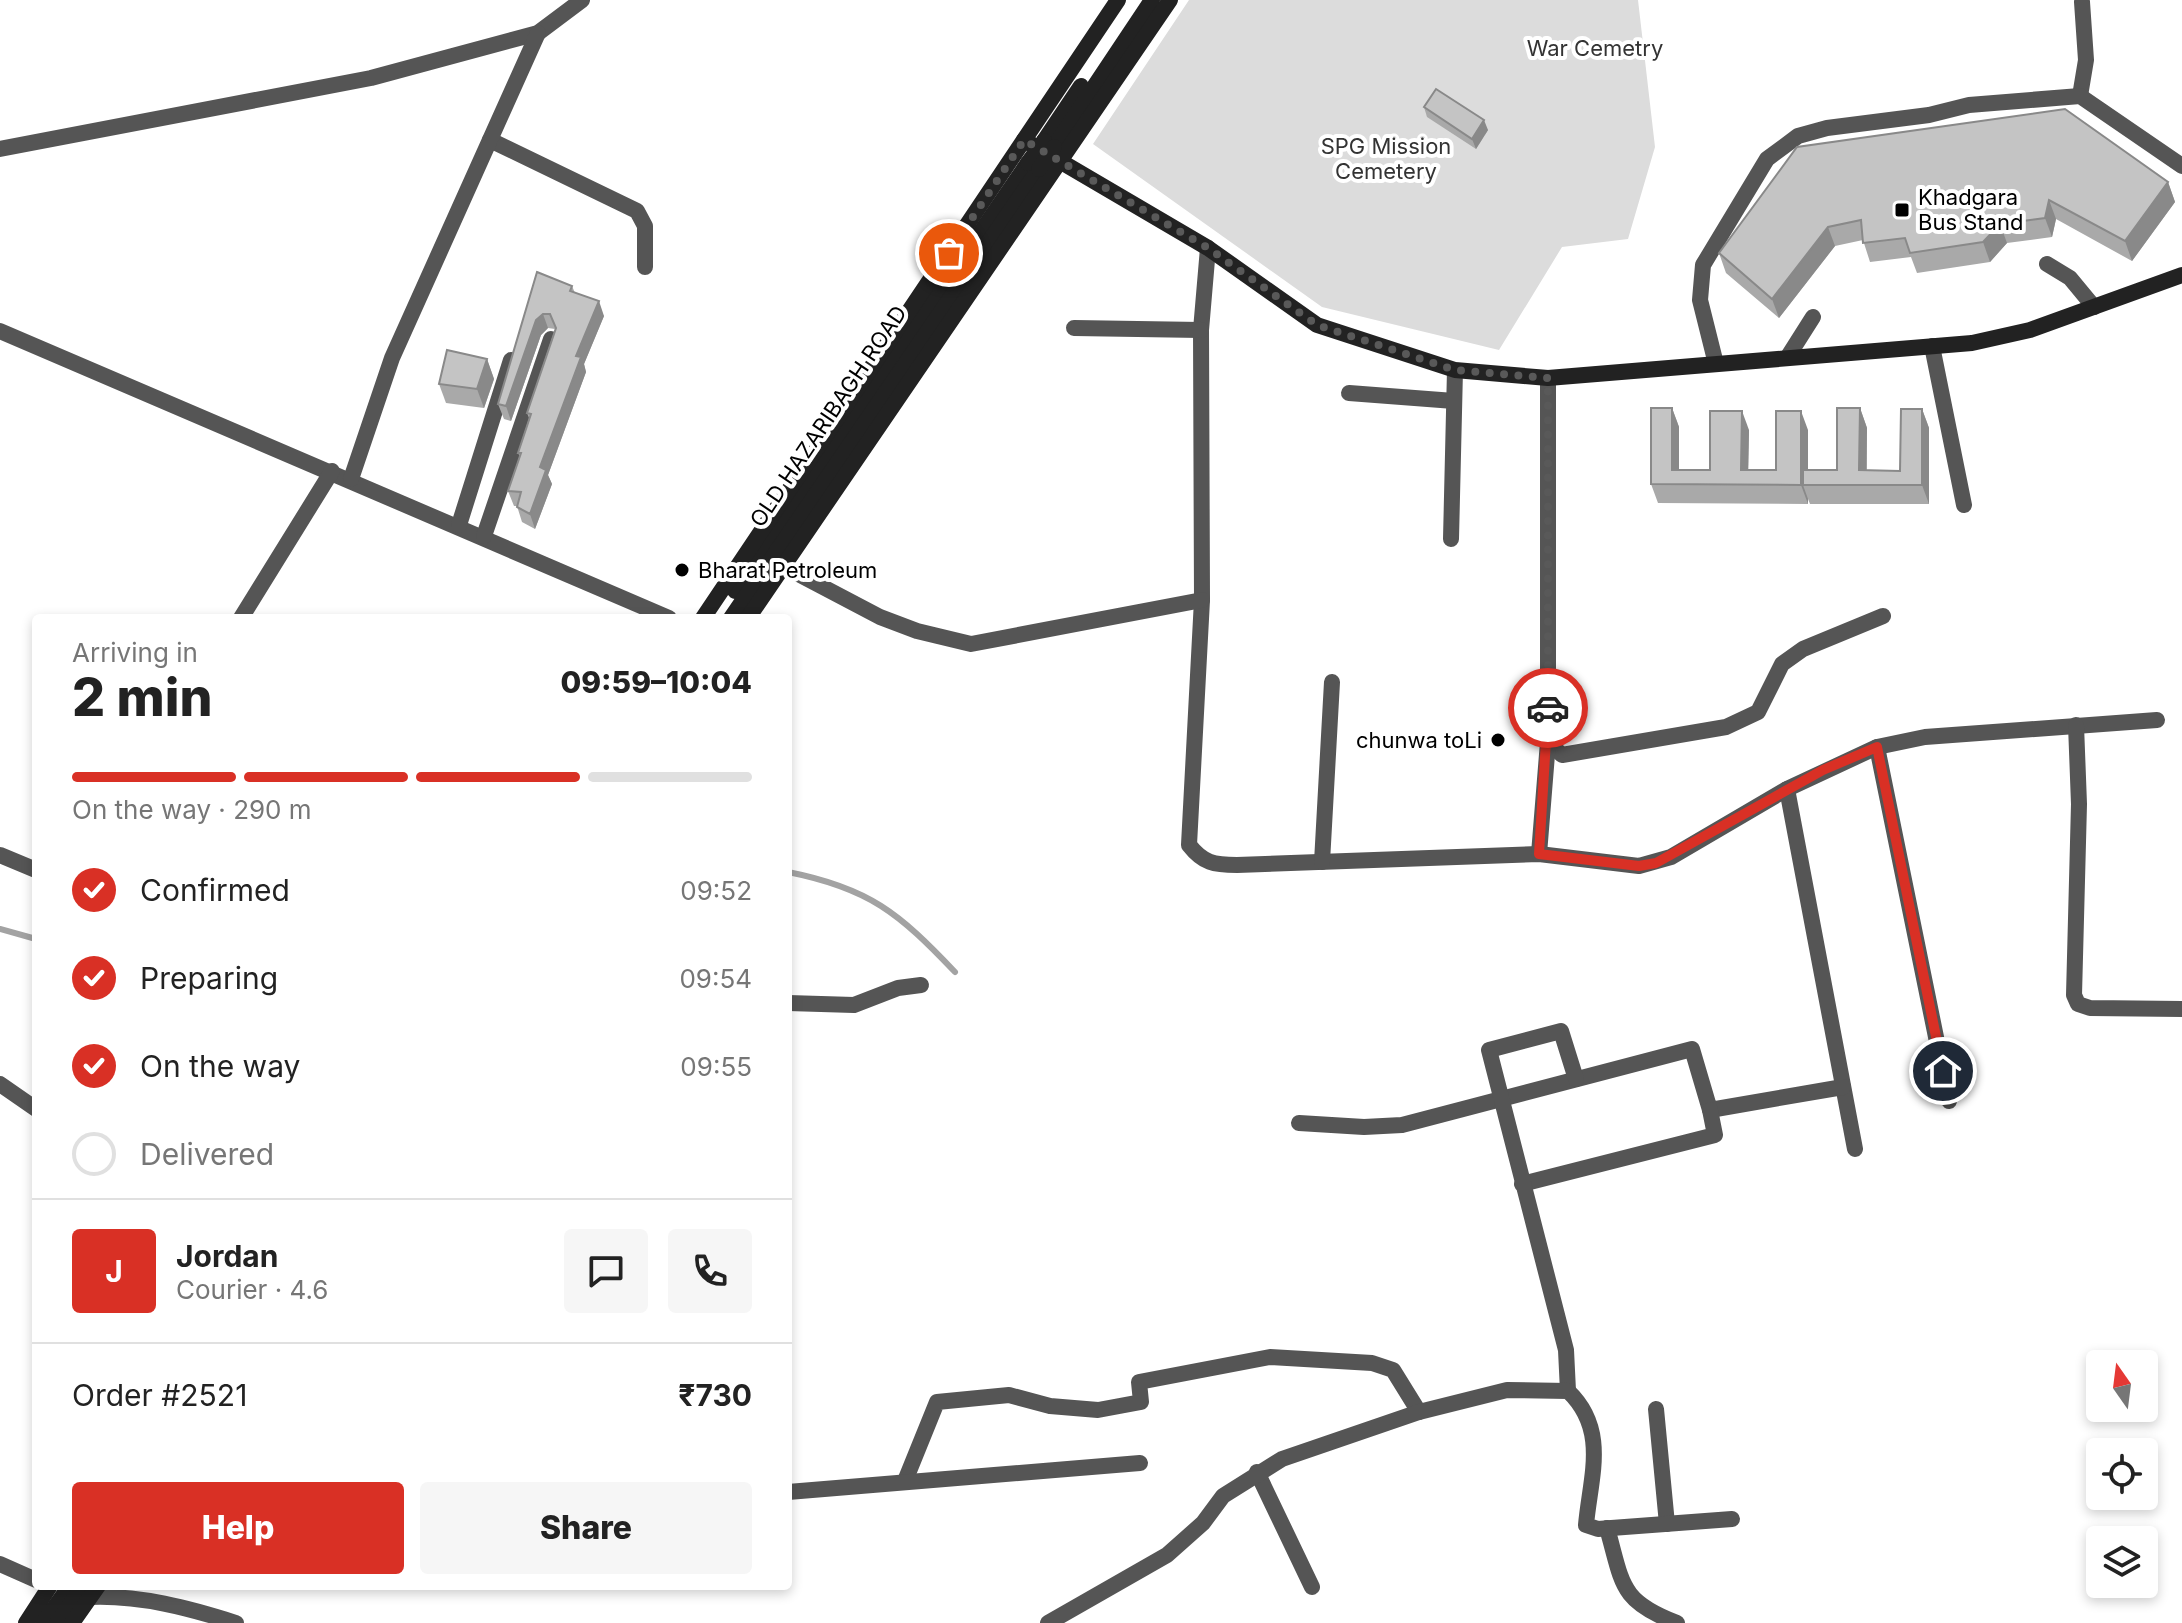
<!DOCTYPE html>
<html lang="en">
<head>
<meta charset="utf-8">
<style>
	body { margin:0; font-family:Inter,sans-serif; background:#f6f6f6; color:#222; height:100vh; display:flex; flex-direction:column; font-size:30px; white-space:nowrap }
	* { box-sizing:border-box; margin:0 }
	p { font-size:26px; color:#767676 }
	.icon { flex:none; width:44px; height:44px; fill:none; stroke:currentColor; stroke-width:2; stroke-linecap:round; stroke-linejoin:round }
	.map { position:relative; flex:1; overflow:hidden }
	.side { position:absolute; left:32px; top:614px; width:760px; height:976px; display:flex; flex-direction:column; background:#fff; border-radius:8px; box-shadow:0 4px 12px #0003 }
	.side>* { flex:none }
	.needle { width:52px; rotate:346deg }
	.buttons { position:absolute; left:2086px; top:1350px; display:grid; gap:16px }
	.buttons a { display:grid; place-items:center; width:72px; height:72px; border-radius:8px; background:#fff; box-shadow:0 4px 12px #0003; font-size:40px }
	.pin { position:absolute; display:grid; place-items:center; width:68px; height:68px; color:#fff; margin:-34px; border:4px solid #fff; border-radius:50%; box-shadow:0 2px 8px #0007 }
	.courier { position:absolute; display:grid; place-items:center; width:80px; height:80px; margin:-40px; border:6px solid #d93025; border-radius:50%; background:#fff; color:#222; box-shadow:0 2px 10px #0007 }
	.overview em { font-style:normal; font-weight:800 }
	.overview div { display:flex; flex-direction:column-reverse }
	.overview { display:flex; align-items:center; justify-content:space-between; height:136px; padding:0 40px }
	h1 { font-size:52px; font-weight:800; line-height:60px }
	.bar { display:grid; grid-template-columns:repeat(4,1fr); gap:12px 8px; align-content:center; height:96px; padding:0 40px }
	.bar i { height:10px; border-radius:6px; background:#e0e0e0 }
	.bar .active { background:#d93025 }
	.bar p { grid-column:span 4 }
	.line { display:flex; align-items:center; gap:20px; padding:0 40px; border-top:2px solid #e0e0e0 }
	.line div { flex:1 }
	.round { display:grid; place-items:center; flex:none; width:84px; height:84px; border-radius:8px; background:#f6f6f6 }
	ol { padding:0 40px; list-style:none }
	li { display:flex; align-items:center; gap:24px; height:88px }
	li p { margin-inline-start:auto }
	li .icon { padding:8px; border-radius:50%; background:#d93025; color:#fff; stroke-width:4 }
	li:last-child { color:#767676 }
	li i { width:44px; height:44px; border:4px solid #e0e0e0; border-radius:50% }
	.primary-button { display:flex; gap:16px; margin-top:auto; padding:16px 40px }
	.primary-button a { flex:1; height:92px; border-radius:8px; background:#d93025; color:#fff; font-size:32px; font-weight:800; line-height:92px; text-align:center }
	.primary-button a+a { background:#f6f6f6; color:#222 }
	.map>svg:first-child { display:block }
	.green { fill:#dcdcdc }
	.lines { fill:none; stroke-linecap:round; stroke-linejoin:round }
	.stream { stroke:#a3a3a3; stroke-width:6 }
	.street { stroke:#555; stroke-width:16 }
	.secondary { stroke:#222; stroke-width:16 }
	.secondary-bridge { stroke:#222; stroke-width:16 }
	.wall { fill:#a9a9a9 }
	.shaded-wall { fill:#898989 }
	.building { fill:#c4c4c4; stroke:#898989; stroke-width:2 }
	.done { stroke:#595959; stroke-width:8; stroke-dasharray:0 14.4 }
	.route { stroke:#d93025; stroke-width:10 }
	.poi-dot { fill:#000; stroke:#fff; stroke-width:3 }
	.labels { text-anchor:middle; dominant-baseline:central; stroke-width:8; stroke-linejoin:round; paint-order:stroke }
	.park-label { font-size:22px; fill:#333; stroke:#fff }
	.poi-label { font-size:22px; fill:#000; stroke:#fff; text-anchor:start }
	.street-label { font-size:22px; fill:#000; stroke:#fff }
</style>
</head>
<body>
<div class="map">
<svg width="2182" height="1623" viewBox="0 0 2182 1623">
	<rect width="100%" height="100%" fill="#fff"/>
	<path class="green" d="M1189 0H1638L1655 147 1628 239 1562 247 1499 350 1322 307 1093 144Z"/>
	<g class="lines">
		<g class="stream">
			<path d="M788 872C869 888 899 913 955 972"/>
			<path d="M0 929 36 939"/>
		</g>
		<g class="street">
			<path d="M2080 96 2086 60 2082 2"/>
			<path d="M490 140 637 211 645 226V267"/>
			<path d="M0 149 371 78 538 33 582 0"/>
			<path d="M1208 248 1201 330 1202 600 1189 845C1203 863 1214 865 1237 865L1539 854 1639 866 1671 857 1787 789 1877 747 1925 737 2157 720"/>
			<path d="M2047 264 2070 278 2094 307"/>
			<path d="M1074 328 1201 330"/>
			<path d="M0 331 669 618"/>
			<path d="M1932 346 1964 505"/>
			<path d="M1787 358 1813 317"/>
			<path d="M1716 364 1700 300 1703 265 1767 159 1798 136 1827 128 1929 115 1969 105 2080 96 2182 166"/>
			<path d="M1548 378V742L1562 755 1726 727 1758 712 1782 664 1803 649 1883 616"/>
			<path d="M1349 393 1454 401"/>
			<path d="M351 479 392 358 538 33"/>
			<path d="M459 525 511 360"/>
			<path d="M484 536 551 339"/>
			<path d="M1451 539 1455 370"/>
			<path d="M783 566 880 617 917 631 971 644 1202 600"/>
			<path d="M241 618 332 471"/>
			<path d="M2076 725 2079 804 2074 995 2078 1004 2090 1008 2182 1009"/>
			<path d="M1877 747 1949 1101"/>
			<path d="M1787 789 1855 1149"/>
			<path d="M1539 854 1548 742"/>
			<path d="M0 855 36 870"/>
			<path d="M1322 862 1332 682"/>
			<path d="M788 1003 854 1005 898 988 921 985"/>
			<path d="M0 1084 36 1109"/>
			<path d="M1299 1123 1364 1127 1402 1125 1692 1049 1710 1110 1843 1087"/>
			<path d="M1522 1184 1715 1135 1710 1110"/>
			<path d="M1568 1391 1566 1350 1489 1050 1561 1031 1576 1079"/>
			<path d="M1656 1409 1667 1524"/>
			<path d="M1257 1472 1312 1587"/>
			<path d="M905 1481 937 1402 1009 1395 1050 1406 1098 1410 1141 1402 1139 1382 1270 1357 1372 1363 1393 1370 1419 1412"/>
			<path d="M788 1492 1140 1463"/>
			<path d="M1607 1528C1623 1584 1619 1601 1677 1623"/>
			<path d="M0 1564 36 1580"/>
			<path d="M90 1597C140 1595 189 1608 236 1623"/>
			<path d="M1048 1623 1167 1555 1203 1523 1223 1496 1282 1459 1419 1412 1507 1390 1568 1391C1609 1430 1590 1478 1586 1525L1598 1529 1732 1519"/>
		</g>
		<g class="secondary">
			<path d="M1024 140 1208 248 1317 325 1455 370 1548 378 1972 343 2030 330 2182 275"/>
			<path d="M1044 141 1081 86"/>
			<path d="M1054 147 1152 0"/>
			<path d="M735 591 1028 163"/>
			<path d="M703 618 1118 0"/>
			<path d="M731 618 1039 169"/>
			<path d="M748 618 1170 0"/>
			<path d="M26 1623 50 1586"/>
			<path d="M43 1623 70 1586"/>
			<path d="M57 1623 83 1586"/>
			<path d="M72 1623 98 1586"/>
		</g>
		<g class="secondary-bridge">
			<path d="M1028 163 1044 141"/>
			<path d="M1039 169 1054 147"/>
		</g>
	</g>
	<g class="wall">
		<path d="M1424 107 1488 130 1476 149 1427 117Z"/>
		<path d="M1797 147 2168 182 2175 202 2132 261 2056 219 2052 237 2007 243 1990 262 1917 273 1911 257 1870 262 1863 240 1835 246 1779 318 1726 273 1719 253Z"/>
		<path d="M537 272 572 286 575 293 604 316 584 364 586 372 548 475 552 484 535 529 522 522 517 506H514L508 491 520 457 518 453 529 418 527 413 555 329 548 328 541 335 511 421 504 419 498 404Z"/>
		<path d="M487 359 494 379 484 408 446 403 439 384Z"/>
		<path d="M1672 408 1679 427V470H1710L1749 430 1748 470H1776L1808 430V470H1837L1860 408 1867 428V470L1900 471 1922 409 1929 428V504H1810L1808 499V504L1658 503 1651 484Z"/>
	</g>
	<g class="shaded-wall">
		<path d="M1484 120 1488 130 1476 149 1472 139Z"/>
		<path d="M2168 182 2175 202 2132 261 2125 241Z"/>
		<path d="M2049 200 2056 219 2052 237 2045 218Z"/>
		<path d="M2000 224 2007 243 1990 262 1983 242Z"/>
		<path d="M1828 227 1835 246 1779 318 1772 299Z"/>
		<path d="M599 301 604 316 584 364 586 372 548 475 552 484 535 529 530 514 540 467 576 356Z"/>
		<path d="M543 314 548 328 541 335 511 421 506 406 536 320Z"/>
		<path d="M487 359 494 379 484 408 477 389Z"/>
		<path d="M1672 408 1679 427V484L1672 470Z"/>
		<path d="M1860 408 1867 428 1866 485 1859 470Z"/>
		<path d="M1922 409 1929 428V504L1922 485Z"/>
		<path d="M1742 411 1749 430 1748 484 1741 470Z"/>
		<path d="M1801 411 1808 430V485H1803L1808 499V504L1801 485Z"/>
	</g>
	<g class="building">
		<path d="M1436 89 1484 120 1472 139 1424 107Z"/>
		<path d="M2065 109 2168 182 2125 241 2049 200 2045 218 2000 224 1983 242 1910 253 1905 238 1863 243 1861 220 1828 227 1772 299 1719 253 1797 147Z"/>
		<path d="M537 272 572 286 570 291 599 301 576 356 581 357 540 467 546 470 530 514 517 507 521 492 508 491 521 453H518L531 414 527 413 556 328 550 314H543L536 320 506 406 498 404Z"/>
		<path d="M447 350 487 359 477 389 439 384Z"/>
		<path d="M1651 408H1672V470H1710V411H1742L1741 470H1776V411H1801V485L1651 484Z"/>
		<path d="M1837 408H1860L1859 470 1900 471 1901 409H1922V485H1803V470H1837Z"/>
	</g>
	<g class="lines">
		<path class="done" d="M949 253 1024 140 1208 248 1317 325 1455 370 1548 378V708"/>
		<path class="route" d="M1548 708 1539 854 1639 866 1656 863 1823 770 1877 747 1943 1071"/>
	</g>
	<g class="poi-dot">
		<rect x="1894" y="202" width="16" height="16" rx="4"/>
		<circle cx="682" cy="570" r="8"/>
		<circle cx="1498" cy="740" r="8"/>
	</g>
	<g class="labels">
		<g class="park-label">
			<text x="1595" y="48">War Cemetry</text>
			<text x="1386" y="146">SPG Mission<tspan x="1386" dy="25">Cemetery</tspan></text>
		</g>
		<g class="poi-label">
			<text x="1918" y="197">Khadgara<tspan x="1918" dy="25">Bus Stand</tspan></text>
			<text x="698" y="570">Bharat Petroleum</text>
			<text x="1482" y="740" text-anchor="end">chunwa toLi</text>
		</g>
		<g class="street-label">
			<text transform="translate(828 416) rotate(-56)">OLD HAZARIBAGH ROAD</text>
		</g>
	</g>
</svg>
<div class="buttons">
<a><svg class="needle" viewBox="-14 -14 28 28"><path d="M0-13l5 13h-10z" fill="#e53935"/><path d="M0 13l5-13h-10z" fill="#767676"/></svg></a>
<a><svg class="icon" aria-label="locate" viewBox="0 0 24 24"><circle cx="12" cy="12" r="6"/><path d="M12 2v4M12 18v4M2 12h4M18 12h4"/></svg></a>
<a><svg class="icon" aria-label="layers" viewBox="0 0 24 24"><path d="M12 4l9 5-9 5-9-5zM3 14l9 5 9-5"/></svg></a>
</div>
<div class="pin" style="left:949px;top:253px;background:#ea580c"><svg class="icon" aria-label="bag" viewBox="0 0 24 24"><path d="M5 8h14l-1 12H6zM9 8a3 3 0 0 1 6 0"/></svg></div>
<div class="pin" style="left:1943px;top:1071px;background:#1f2937"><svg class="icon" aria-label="home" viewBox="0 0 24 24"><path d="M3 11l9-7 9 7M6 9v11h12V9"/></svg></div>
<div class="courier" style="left:1548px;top:708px"><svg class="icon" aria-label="car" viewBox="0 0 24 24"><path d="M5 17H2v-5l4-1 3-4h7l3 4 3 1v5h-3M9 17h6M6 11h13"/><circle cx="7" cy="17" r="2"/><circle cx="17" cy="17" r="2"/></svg></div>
<section class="side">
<div class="overview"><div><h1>2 min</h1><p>Arriving in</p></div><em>09:59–10:04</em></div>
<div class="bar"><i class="active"></i><i class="active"></i><i class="active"></i><i></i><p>On the way · 290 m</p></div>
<ol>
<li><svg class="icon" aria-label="check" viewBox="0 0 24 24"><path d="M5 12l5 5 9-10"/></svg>Confirmed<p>09:52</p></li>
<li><svg class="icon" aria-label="check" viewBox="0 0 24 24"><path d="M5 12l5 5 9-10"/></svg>Preparing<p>09:54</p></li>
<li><svg class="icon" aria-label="check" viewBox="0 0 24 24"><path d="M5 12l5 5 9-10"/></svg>On the way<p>09:55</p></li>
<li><i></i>Delivered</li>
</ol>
<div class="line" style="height:144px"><b class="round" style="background:#d93025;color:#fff">J</b><div><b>Jordan</b><p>Courier · 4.6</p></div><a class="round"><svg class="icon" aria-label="chat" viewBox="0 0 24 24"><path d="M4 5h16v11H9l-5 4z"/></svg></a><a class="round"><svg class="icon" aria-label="phone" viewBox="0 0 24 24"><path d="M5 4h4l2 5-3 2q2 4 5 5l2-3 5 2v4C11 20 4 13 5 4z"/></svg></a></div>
<div class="line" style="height:104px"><div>Order #2521</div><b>₹730</b></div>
<div class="primary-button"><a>Help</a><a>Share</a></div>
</section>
</div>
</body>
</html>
